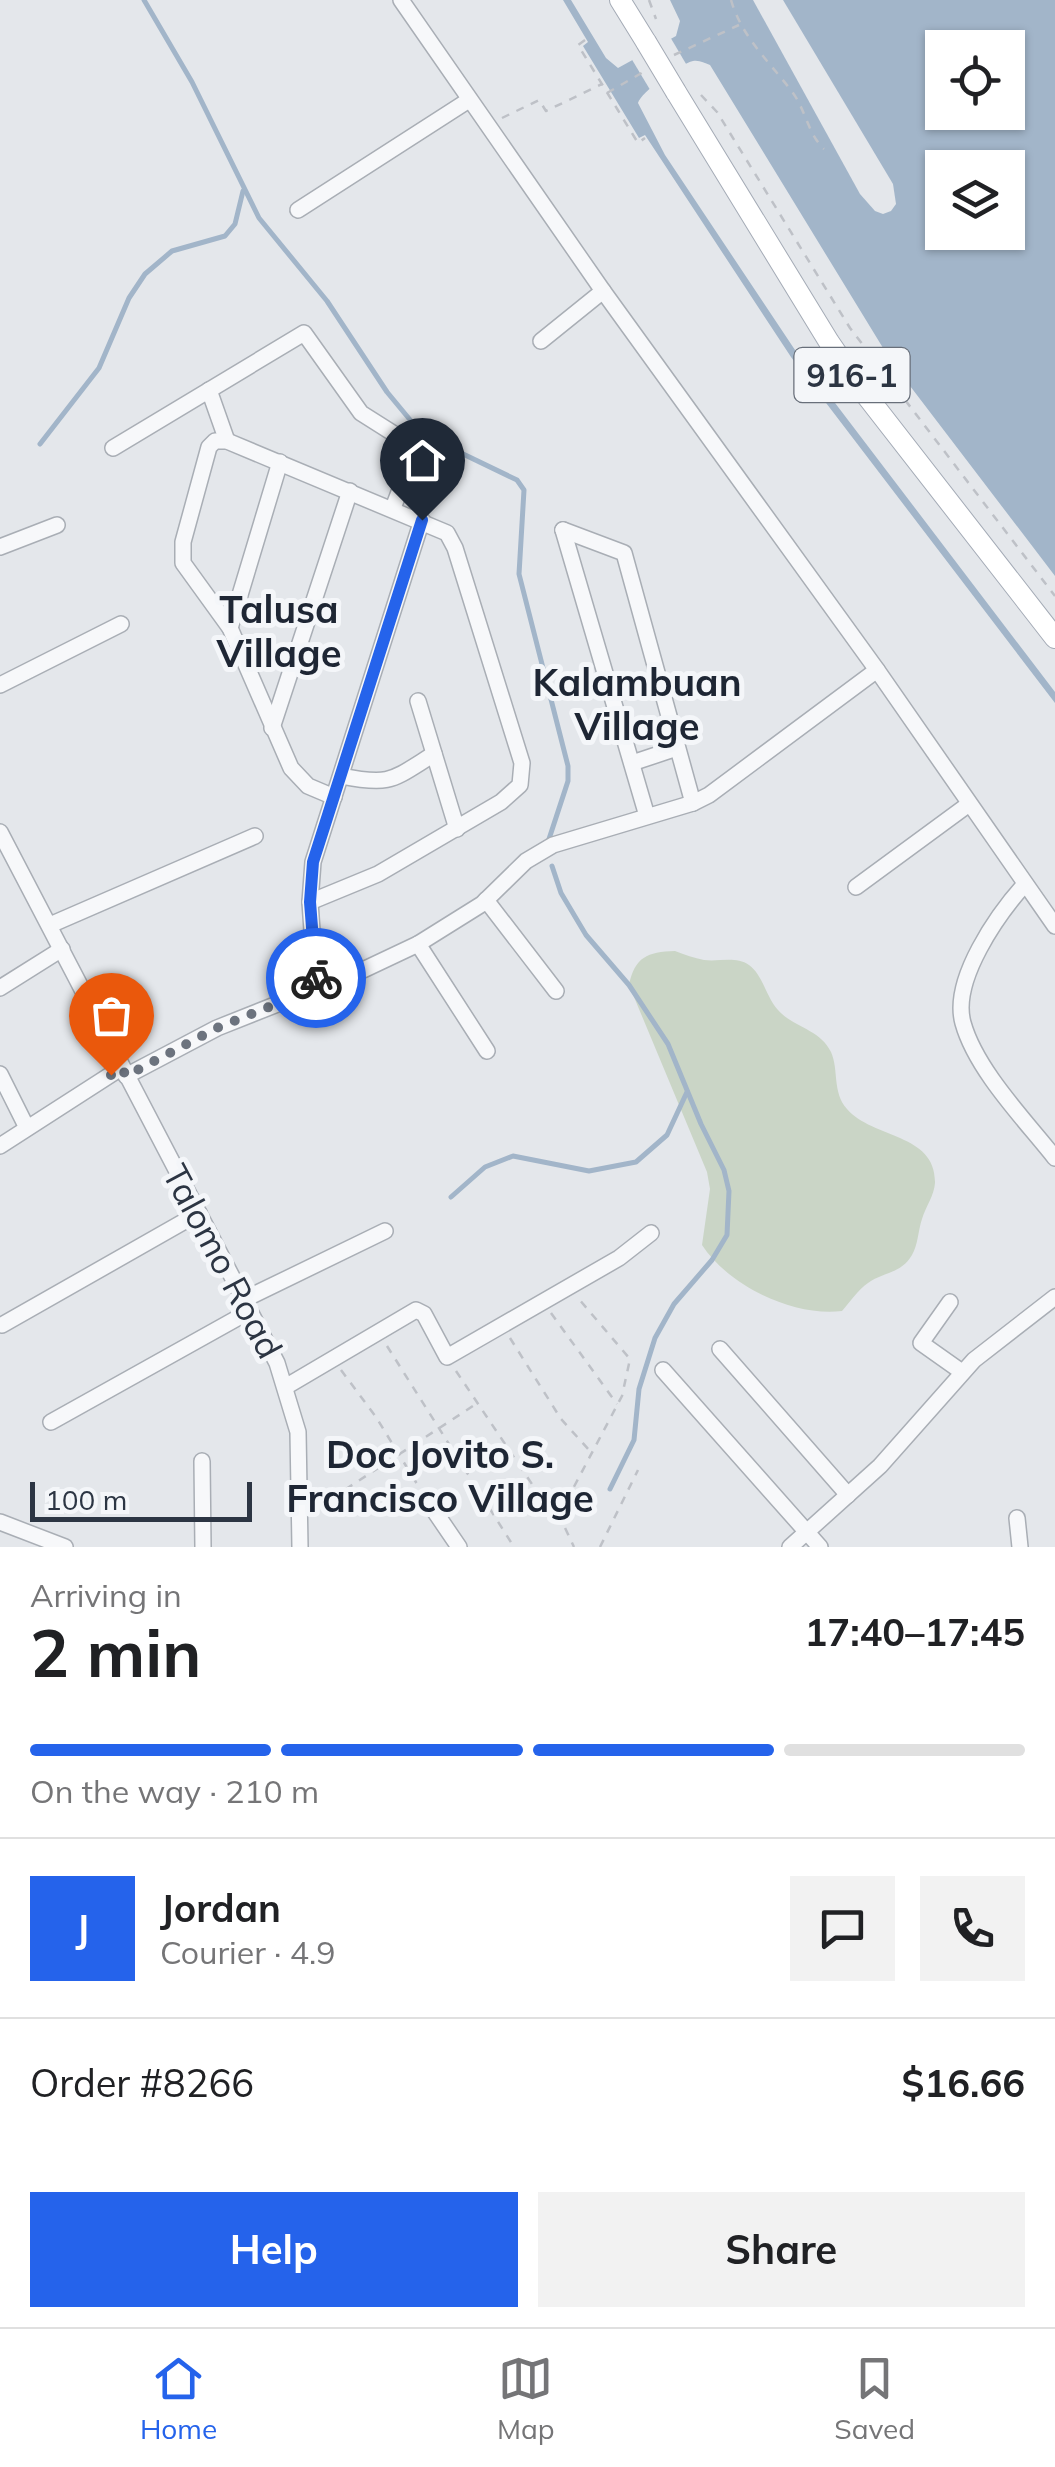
<!DOCTYPE html>
<html lang="en">
<head>
<meta charset="utf-8">
<style>
	body { margin:0; font-family:Mulish,sans-serif; background:#f2f2f2; color:#202124; height:100vh; display:flex; flex-direction:column; font-size:38px; white-space:nowrap }
	* { box-sizing:border-box; margin:0 }
	p { font-size:32px; color:#757577 }
	.icon { flex:none; width:55px; height:55px; fill:none; stroke:currentColor; stroke-width:2; stroke-linecap:round; stroke-linejoin:round }
	.map { position:relative; height:1547px; overflow:hidden }
	.drawer { display:flex; flex-direction:column; background:#fff; flex:1 }
	.drawer>* { flex:none }
	.fabs { position:absolute; left:925px; top:30px; display:grid; gap:20px }
	.fabs a { display:grid; place-items:center; width:100px; height:100px; border-radius:0px; background:#fff; box-shadow:0 2px 8px #0004; font-size:50px }
	.scale { position:absolute; left:30px; bottom:25px; width:222px; box-sizing:border-box; padding-left:10px; border:5px solid #2c3543; border-top:0; font-size:28px; line-height:35px; white-space:nowrap; color:#2c3543; -webkit-text-stroke:8px #f4f6f9; paint-order:stroke }
	.pin { position:absolute; display:grid; place-items:center; width:85px; height:85px; color:#fff; margin:-102px -42px; border-radius:50% 50% 50% 0; rotate:-45deg; box-shadow:0 0 10px #0007 }
	.pin .icon { rotate:45deg }
	.courier { position:absolute; display:grid; place-items:center; width:100px; height:100px; margin:-50px; border:8px solid #2563eb; border-radius:50%; background:#fff; color:#222; box-shadow:0 2px 12px #0007 }
	.headline em { font-style:normal; font-weight:700 }
	.headline div { display:flex; flex-direction:column-reverse }
	.headline { display:flex; align-items:center; justify-content:space-between; height:170px; padding:0 30px }
	h1 { font-size:65px; font-weight:700; line-height:75px }
	.bar { display:grid; grid-template-columns:repeat(4,1fr); gap:15px 10px; align-content:center; height:120px; padding:0 30px }
	.bar i { height:12px; border-radius:8px; background:#e0e0e0 }
	.bar .current { background:#2563eb }
	.bar p { grid-column:span 4 }
	.line { display:flex; align-items:center; gap:25px; padding:0 30px; border-top:2px solid #e0e0e0 }
	.line div { flex:1 }
	.round { display:grid; place-items:center; flex:none; width:105px; height:105px; border-radius:0px; background:#f2f2f2 }
	.action { display:flex; gap:20px; margin-top:auto; padding:20px 30px }
	.action a { flex:1; height:115px; border-radius:0px; background:#2563eb; color:#fff; font-size:40px; font-weight:700; line-height:115px; text-align:center }
	.action a+a { background:#f2f2f2; color:#202124 }
	.menu { display:flex; justify-content:space-around; align-items:center; height:140px; border-top:2px solid #e0e0e0; background:#fff; font-size:28px; color:#757577 }
	.menu a { display:grid; justify-items:center; gap:5px }
	.menu .current { color:#2563eb }
	.map>svg:first-child { display:block }
	.green { fill:#cad5c6 }
	.water { fill:#a2b5c9; fill-rule:evenodd }
	.pier { fill:#e4e7eb }
	.lines { fill:none; stroke-linecap:round; stroke-linejoin:round }
	.stream { stroke:#a2b5c9; stroke-width:5 }
	.minor-casing { stroke:#a9aeb5; stroke-width:18 }
	.major-casing { stroke:#a4abb6; stroke-width:22 }
	.path { stroke:#bec1c7; stroke-width:2.5; stroke-dasharray:8 8; stroke-linecap:butt }
	.minor { stroke:#f7f8fa; stroke-width:15 }
	.major { stroke:#fff; stroke-width:20 }
	.major-bridge-casing { stroke:#a4abb6; stroke-width:22; stroke-linecap:butt }
	.major-bridge { stroke:#fff; stroke-width:20 }
	.done { stroke:#6c737e; stroke-width:10; stroke-dasharray:0 18 }
	.route { stroke:#2563eb; stroke-width:12 }
	.labels { text-anchor:middle; dominant-baseline:central; stroke-width:10; stroke-linejoin:round; paint-order:stroke }
	.shield { fill:#f4f6f9; stroke:#686f7a; stroke-width:2.5 }
	.shield-label { font-size:32px; font-weight:bold; fill:#2c3543 }
	.street-label { font-size:35px; fill:#2c3543; stroke:#f4f6f9 }
	.neighbourhood-label { font-size:38px; font-weight:bold; fill:#1e2634; stroke:#f4f6f9 }
</style>
</head>
<body>
<div class="map">
<svg width="1055" height="1547" viewBox="0 0 1055 1547">
	<rect width="100%" height="100%" fill="#e4e7eb"/>
	<path class="green" d="M675 951C685 955 694 958 704 960 719 962 736 956 749 965 763 975 766 997 778 1010 794 1028 820 1029 831 1052 839 1070 832 1092 847 1109 873 1139 936 1133 935 1183 934 1196 926 1206 922 1219 918 1231 918 1245 912 1255 901 1274 883 1272 868 1283 858 1290 850 1302 842 1311 793 1317 729 1286 702 1245L710 1189 707 1172 629 985C635 957 647 952 675 951Z"/>
	<path class="water" d="M563 0H571L606 58 618 68 676 36 680 21 670 0H1055V576L891 361 710 65C704 63 700 60 693 61 680 64 641 92 638 103L665 155 797 353 1055 692V703L791 357 645 135 639 138 583 46 588 42ZM942 48H1008V112H942ZM942 168H1008V232H942Z"/>
	<g class="pier">
		<path d="M753 0H783L893 184 896 204 891 211 883 214 875 211 860 194Z"/>
		<path d="M669 35 689 69 652 93 631 58Z"/>
	</g>
	<g class="lines">
		<g class="stream">
			<path d="M144 0 192 82 259 218 327 301 387 392 411 421 434 440 517 480 524 490 519 574 568 766V781L549 839"/>
			<path d="M40 444 99 368 129 298 145 274 172 251 225 236 235 224 243 191"/>
			<path d="M552 866 561 893 586 935 629 985 668 1044 701 1124 724 1170 729 1191 727 1235 712 1260 674 1304 655 1338 639 1389 634 1440 610 1489"/>
			<path d="M451 1197 485 1167 513 1156 589 1171 636 1162 667 1135 687 1092"/>
		</g>
		<g class="minor-casing">
			<g id="minor">
				<path d="M401 0 603 291 877 670 1055 926"/>
				<path d="M298 210 469 100"/>
				<path d="M541 341 603 291"/>
				<path d="M209 390 227 441"/>
				<path d="M113 448 304 333 361 413 410 444 411 461 393 508"/>
				<path d="M563 530 624 553 693 803"/>
				<path d="M563 530 647 816"/>
				<path d="M0 547 57 525"/>
				<path d="M230 628 280 462"/>
				<path d="M0 685 121 624"/>
				<path d="M418 701 457 829"/>
				<path d="M272 728 350 491"/>
				<path d="M632 763 677 748"/>
				<path d="M341 776C391 786 392 780 434 754"/>
				<path d="M0 832 277 1363 298 1432 300 1547"/>
				<path d="M1025 884C998 914 951 980 963 1023 976 1070 1025 1120 1055 1158"/>
				<path d="M856 887 969 804"/>
				<path d="M486 900 556 991"/>
				<path d="M310 902 378 874 501 802 520 785 522 763 455 548 447 533 227 441H215L209 447 183 542V563L230 628 291 768 308 786 334 797"/>
				<path d="M50 925 255 836"/>
				<path d="M418 944 487 1051"/>
				<path d="M0 988 62 949"/>
				<path d="M316 988 310 902 313 862 422 520"/>
				<path d="M0 1074 27 1128"/>
				<path d="M126 1076 217 1028 363 970 418 944 482 904 526 861 553 845 693 803 709 795 877 670"/>
				<path d="M0 1146 121 1068"/>
				<path d="M245 1299 385 1231"/>
				<path d="M950 1302 921 1343 962 1372"/>
				<path d="M2 1325 199 1213"/>
				<path d="M720 1349 848 1495"/>
				<path d="M663 1370 820 1547"/>
				<path d="M287 1386 416 1310 424 1314 447 1357 619 1258 651 1233"/>
				<path d="M51 1422 250 1311"/>
				<path d="M202 1461 203 1547"/>
				<path d="M431 1506 459 1547"/>
				<path d="M1017 1518 1020 1547"/>
				<path d="M0 1522 65 1547"/>
				<path d="M790 1547 880 1466 974 1360 1055 1297"/>
			</g>
		</g>
		<g class="major-casing">
			<g id="major">
				<path d="M620 0 646 42"/>
				<path d="M676 92 829 342 862 390 1055 638"/>
			</g>
		</g>
		<g class="path">
			<path d="M649 0 656 19"/>
			<path d="M731 0C742 38 770 62 793 93 806 111 808 134 824 149"/>
			<path d="M585 40 578 45 638 143 645 138"/>
			<path d="M674 55 739 25"/>
			<path d="M607 93 645 71"/>
			<path d="M701 95 717 112 850 328 1055 596"/>
			<path d="M502 118 539 100 546 111 602 84"/>
			<path d="M551 1313 617 1404"/>
			<path d="M510 1338 561 1419 589 1450"/>
			<path d="M387 1346 514 1547"/>
			<path d="M341 1370 376 1417 422 1492"/>
			<path d="M456 1371 544 1502 559 1515 574 1547"/>
			<path d="M315 1498 343 1491 476 1404"/>
			<path d="M559 1515 622 1396 630 1359 578 1298"/>
			<path d="M600 1547 638 1470"/>
		</g>
		<use href="#minor" class="minor"/>
		<use href="#major" class="major"/>
		<g class="major-bridge-casing">
			<path id="major-bridge" d="M646 42 676 92"/>
		</g>
		<use href="#major-bridge" class="major-bridge"/>
	</g>
	<g class="lines">
		<path class="done" d="M111 1075 122 1068 126 1076 217 1028 316 988V978"/>
		<path class="route" d="M316 978 310 902 313 862 422 520"/>
	</g>
	<g class="labels">
		<rect class="shield" x="794.5" y="348" width="115" height="54" rx="8"/>
		<g class="shield-label">
			<text x="852" y="375">916-1</text>
		</g>
		<g class="street-label">
			<text transform="translate(223 1261) rotate(62)">Talomo Road</text>
		</g>
		<g class="neighbourhood-label">
			<text x="279" y="609">Talusa<tspan x="279" dy="44">Village</tspan></text>
			<text x="637" y="682">Kalambuan<tspan x="637" dy="44">Village</tspan></text>
			<text x="440" y="1454">Doc Jovito S.<tspan x="440" dy="44">Francisco Village</tspan></text>
		</g>
	</g>
</svg>
<div class="fabs">
<a><svg class="icon" aria-label="locate" viewBox="0 0 24 24"><circle cx="12" cy="12" r="6"/><path d="M12 2v4M12 18v4M2 12h4M18 12h4"/></svg></a>
<a><svg class="icon" aria-label="layers" viewBox="0 0 24 24"><path d="M12 4l9 5-9 5-9-5zM3 14l9 5 9-5"/></svg></a>
</div>
<div class="scale">100 m</div>
<div class="pin" style="left:111px;top:1075px;background:#ea580c"><svg class="icon" aria-label="bag" viewBox="0 0 24 24"><path d="M5 8h14l-1 12H6zM9 8a3 3 0 0 1 6 0"/></svg></div>
<div class="pin" style="left:422px;top:520px;background:#1f2937"><svg class="icon" aria-label="home" viewBox="0 0 24 24"><path d="M3 11l9-7 9 7M6 9v11h12V9"/></svg></div>
<div class="courier" style="left:316px;top:978px"><svg class="icon" aria-label="bike" viewBox="0 0 24 24"><circle cx="6" cy="16" r="4"/><circle cx="18" cy="16" r="4"/><path d="M6 16l4-8h5l3 8M10 8l3 8H6M13 5h3"/></svg></div>
</div>
<section class="drawer">
<div class="headline"><div><h1>2 min</h1><p>Arriving in</p></div><em>17:40–17:45</em></div>
<div class="bar"><i class="current"></i><i class="current"></i><i class="current"></i><i></i><p>On the way · 210 m</p></div>
<div class="line" style="height:180px"><b class="round" style="background:#2563eb;color:#fff">J</b><div><b>Jordan</b><p>Courier · 4.9</p></div><a class="round"><svg class="icon" aria-label="chat" viewBox="0 0 24 24"><path d="M4 5h16v11H9l-5 4z"/></svg></a><a class="round"><svg class="icon" aria-label="phone" viewBox="0 0 24 24"><path d="M5 4h4l2 5-3 2q2 4 5 5l2-3 5 2v4C11 20 4 13 5 4z"/></svg></a></div>
<div class="line" style="height:130px"><div>Order #8266</div><b>$16.66</b></div>
<div class="action"><a>Help</a><a>Share</a></div>
</section>
<nav class="menu">
<a class="current"><svg class="icon" aria-label="home" viewBox="0 0 24 24"><path d="M3 11l9-7 9 7M6 9v11h12V9"/></svg>Home</a>
<a><svg class="icon" aria-label="map" viewBox="0 0 24 24"><path d="M3 6l6-2 6 2 6-2v14l-6 2-6-2-6 2zM9 4v14M15 6v14"/></svg>Map</a>
<a><svg class="icon" aria-label="saved" viewBox="0 0 24 24"><path d="M7 4h10v16l-5-4-5 4z"/></svg>Saved</a>
</nav>
</body>
</html>
